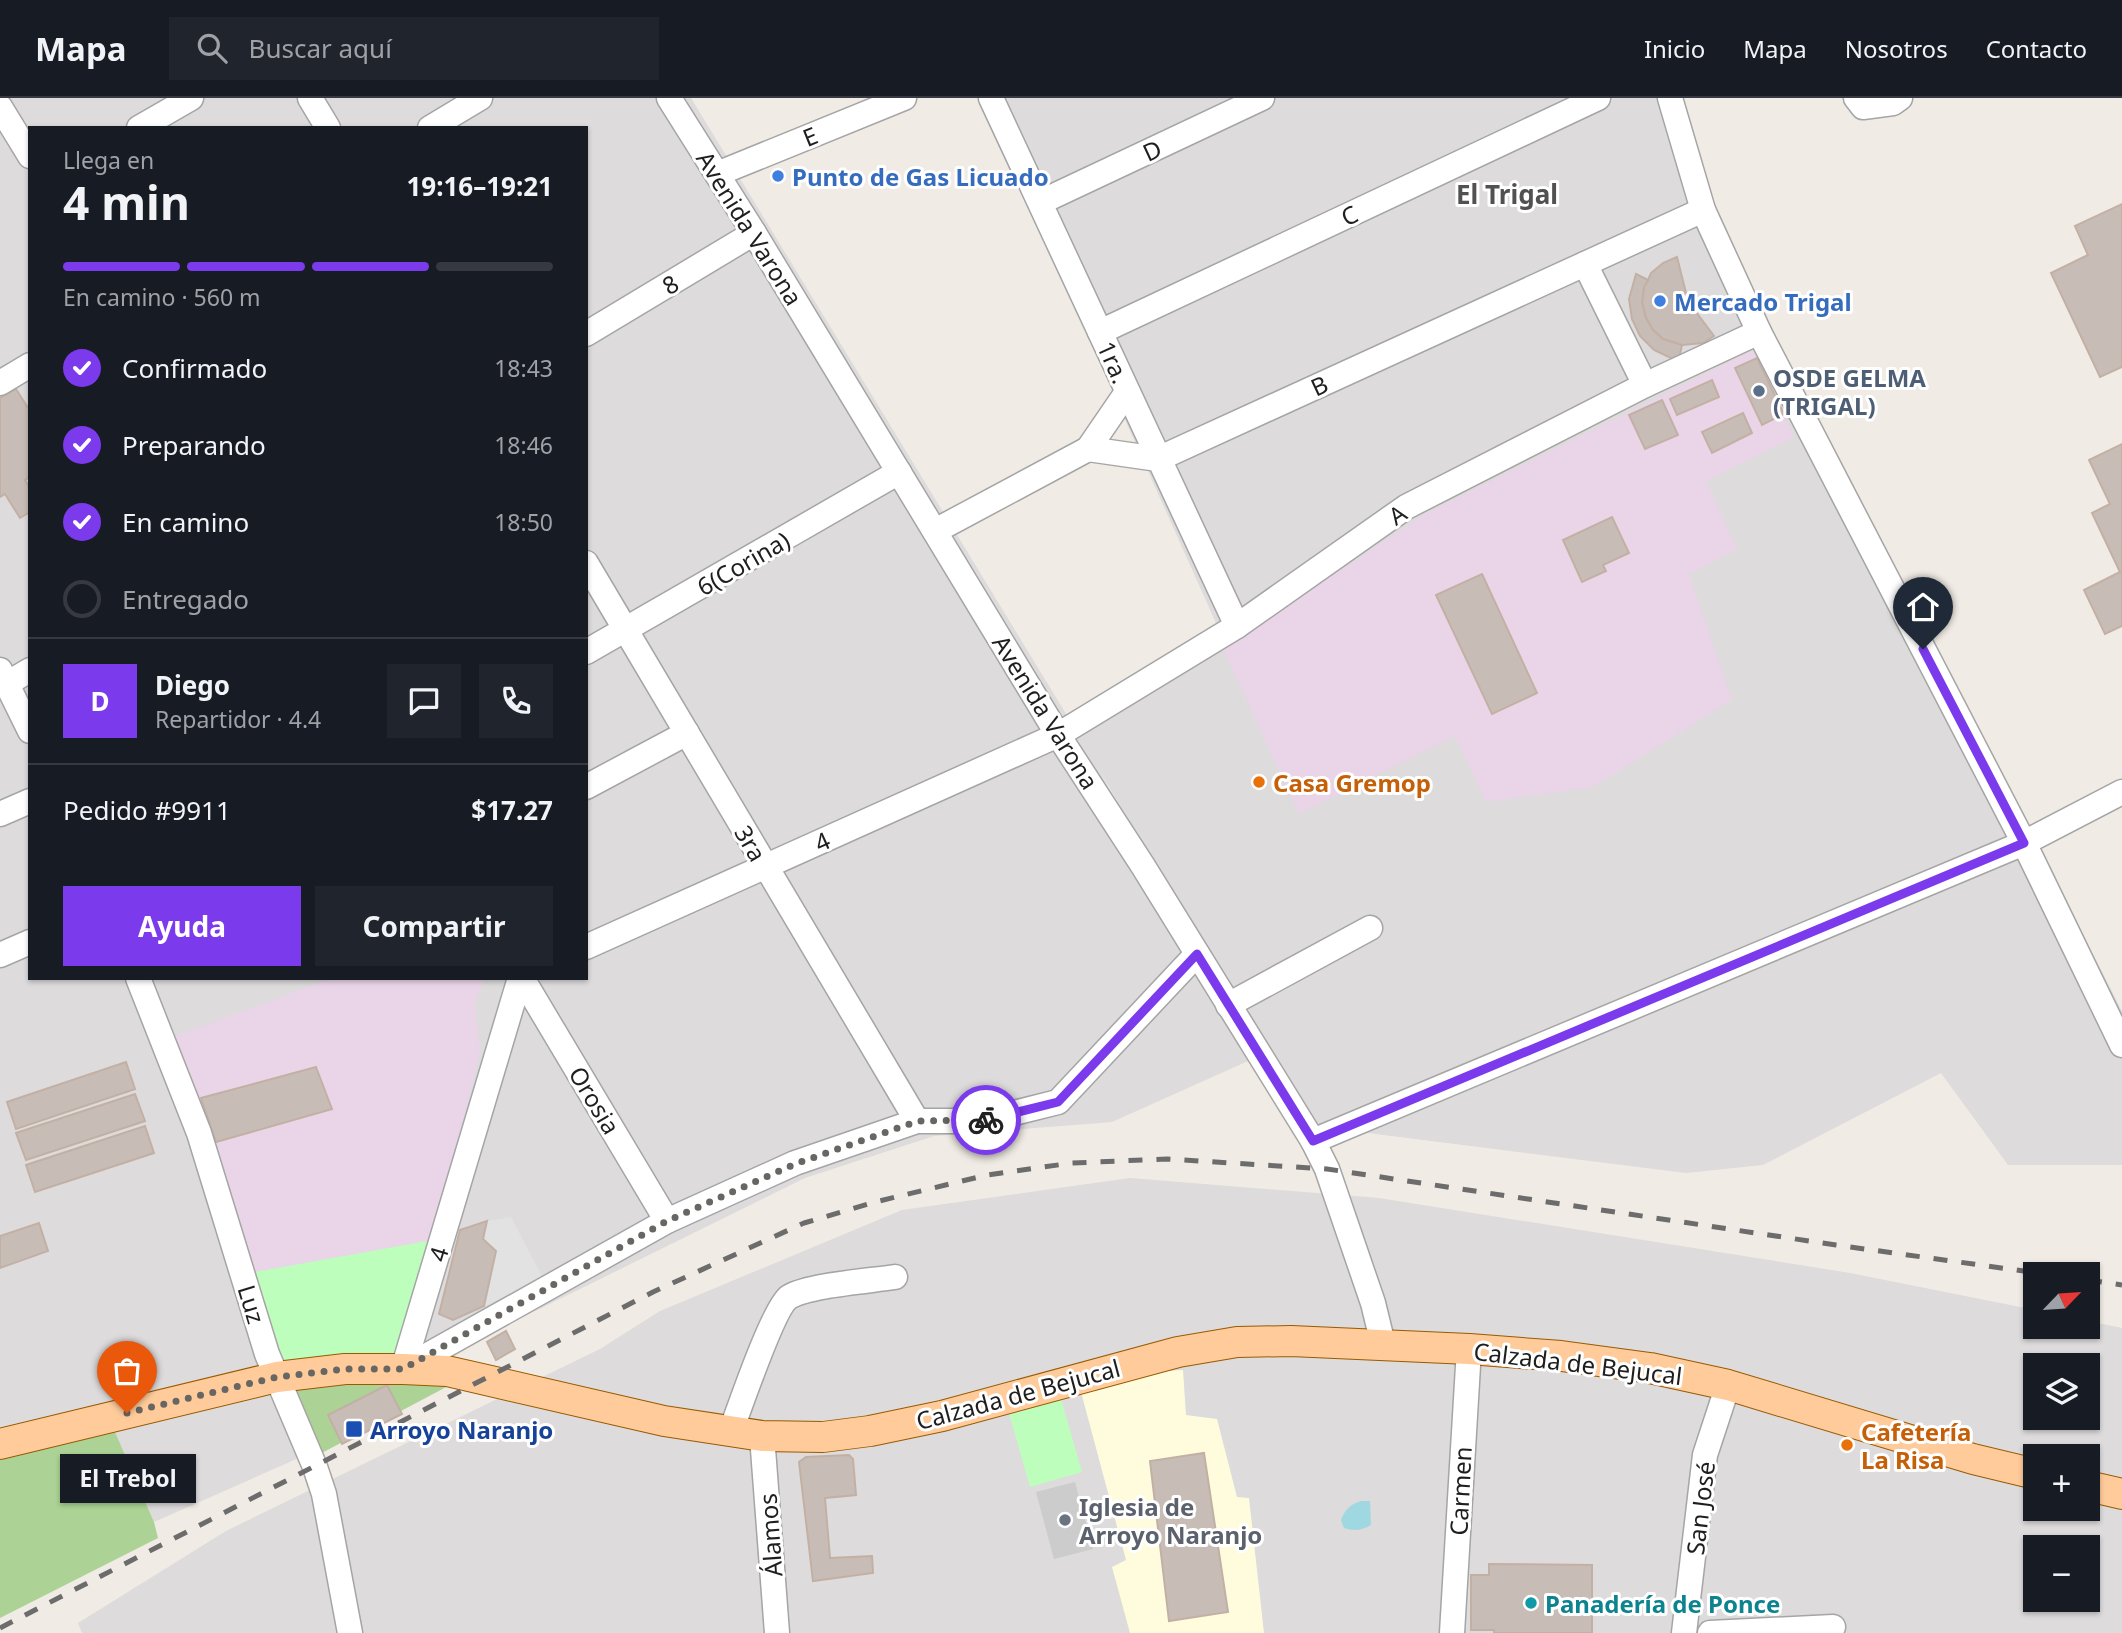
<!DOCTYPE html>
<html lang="es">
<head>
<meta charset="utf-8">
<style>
	body { margin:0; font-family:"Noto Sans",sans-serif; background:#20242c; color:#f1f3f6; height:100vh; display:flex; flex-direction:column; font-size:26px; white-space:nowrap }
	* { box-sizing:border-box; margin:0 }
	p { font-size:23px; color:#9ea1a6 }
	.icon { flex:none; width:38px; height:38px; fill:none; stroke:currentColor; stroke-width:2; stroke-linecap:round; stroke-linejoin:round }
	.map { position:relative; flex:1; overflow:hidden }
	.sheet { position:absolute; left:28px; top:28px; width:560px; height:854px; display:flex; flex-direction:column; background:#171b24; border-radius:0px; box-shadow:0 2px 5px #0004 }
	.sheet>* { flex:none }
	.needle { width:46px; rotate:65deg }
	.buttons { position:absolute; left:2023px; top:1164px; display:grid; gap:14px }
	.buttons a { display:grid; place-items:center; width:77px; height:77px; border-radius:0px; background:#171b24; box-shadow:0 2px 5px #0004; font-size:35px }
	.pin { position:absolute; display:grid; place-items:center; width:60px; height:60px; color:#fff; margin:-72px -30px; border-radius:50% 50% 50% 0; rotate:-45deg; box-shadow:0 0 7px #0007 }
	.pin .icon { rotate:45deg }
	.courier { position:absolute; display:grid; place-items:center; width:70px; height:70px; margin:-35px; border:5px solid #7c3aed; border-radius:50%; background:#fff; color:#222; box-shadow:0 2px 9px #0007 }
	.bubble { position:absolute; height:49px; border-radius:0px; background:#171b24; box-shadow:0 2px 5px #0004; font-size:23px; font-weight:700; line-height:49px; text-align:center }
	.head em { font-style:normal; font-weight:700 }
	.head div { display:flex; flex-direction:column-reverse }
	.head { display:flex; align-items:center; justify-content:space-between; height:119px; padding:0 35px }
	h1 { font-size:46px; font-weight:700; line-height:52px }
	.bar { display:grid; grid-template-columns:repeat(4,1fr); gap:10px 7px; align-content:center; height:84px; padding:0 35px }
	.bar i { height:9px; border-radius:5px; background:#363941 }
	.bar .selected { background:#7c3aed }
	.bar p { grid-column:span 4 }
	.line { display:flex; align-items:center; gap:18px; padding:0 35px; border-top:2px solid #363941 }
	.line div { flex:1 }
	.round { display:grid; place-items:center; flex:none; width:74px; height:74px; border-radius:0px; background:#20242c }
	ol { padding:0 35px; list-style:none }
	li { display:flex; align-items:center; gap:21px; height:77px }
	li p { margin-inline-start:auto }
	li .icon { padding:7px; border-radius:50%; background:#7c3aed; color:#fff; stroke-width:4 }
	li:last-child { color:#9ea1a6 }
	li i { width:38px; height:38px; border:4px solid #363941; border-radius:50% }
	.button { display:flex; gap:14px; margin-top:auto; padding:14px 35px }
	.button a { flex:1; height:80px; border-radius:0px; background:#7c3aed; color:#fff; font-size:28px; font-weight:700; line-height:80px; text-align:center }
	.button a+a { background:#20242c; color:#f1f3f6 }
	header { display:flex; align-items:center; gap:42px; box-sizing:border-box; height:98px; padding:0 35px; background:#171b24; border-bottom:2px solid #363941 }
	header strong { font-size:33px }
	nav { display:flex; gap:38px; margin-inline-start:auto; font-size:24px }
	.search { width:490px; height:63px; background:#20242c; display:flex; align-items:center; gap:18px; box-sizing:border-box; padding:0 24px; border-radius:0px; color:#9ea1a6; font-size:26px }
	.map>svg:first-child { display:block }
	.residential { fill:#dddbdb; fill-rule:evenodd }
	.industrial { fill:#ead5e8 }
	.education { fill:#fffcde }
	.religious { fill:#ccc }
	.forest { fill:#acd395 }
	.park { fill:#bdfebd }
	.parking { fill:#e2e2e2 }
	.water { fill:#a0d8e2 }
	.building { fill:#c8bdb6; stroke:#c3b0a5; stroke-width:2 }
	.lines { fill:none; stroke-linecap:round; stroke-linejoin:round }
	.minor-casing { stroke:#a5a5a5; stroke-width:27 }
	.major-casing { stroke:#995a00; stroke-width:32 }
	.minor { stroke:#fff; stroke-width:24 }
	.major { stroke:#ffcb9a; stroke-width:30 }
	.rail { stroke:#6c6c6c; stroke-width:5; stroke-dasharray:14 14; stroke-linecap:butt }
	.done { stroke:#686663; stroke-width:7; stroke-dasharray:0 12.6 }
	.route { stroke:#7c3aed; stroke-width:9 }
	.shop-dot { fill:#3f7fe0; stroke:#fff; stroke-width:2.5 }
	.service-dot { fill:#5c6f8a; stroke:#fff; stroke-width:2.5 }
	.food-dot { fill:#e8710a; stroke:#fff; stroke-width:2.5 }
	.transit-dot { fill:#1a4fb4; stroke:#fff; stroke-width:2.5 }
	.worship-dot { fill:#6b7280; stroke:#fff; stroke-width:2.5 }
	.culture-dot { fill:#0f9aa8; stroke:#fff; stroke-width:2.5 }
	.labels { text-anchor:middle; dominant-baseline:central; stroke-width:6; stroke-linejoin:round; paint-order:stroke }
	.street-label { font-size:24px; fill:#1e1e1e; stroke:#fff }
	.shop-label { font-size:24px; font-weight:bold; fill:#366cbe; stroke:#fff; text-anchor:start }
	.service-label { font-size:24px; font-weight:bold; fill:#4e5e75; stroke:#fff; text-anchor:start }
	.food-label { font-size:24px; font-weight:bold; fill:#c56008; stroke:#fff; text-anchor:start }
	.transit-label { font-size:24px; font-weight:bold; fill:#164399; stroke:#fff; text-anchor:start }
	.worship-label { font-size:24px; font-weight:bold; fill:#5b616d; stroke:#fff; text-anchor:start }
	.culture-label { font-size:24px; font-weight:bold; fill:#0d838f; stroke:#fff; text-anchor:start }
	.neighbourhood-label { font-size:26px; font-weight:bold; fill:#515151; stroke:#fff }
</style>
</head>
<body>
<header>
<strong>Mapa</strong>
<div class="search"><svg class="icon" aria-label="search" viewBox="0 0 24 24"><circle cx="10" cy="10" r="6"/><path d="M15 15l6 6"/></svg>Buscar aquí</div>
<nav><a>Inicio</a><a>Mapa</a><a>Nosotros</a><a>Contacto</a></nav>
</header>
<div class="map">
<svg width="2122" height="1535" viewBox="0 0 2122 1535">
	<rect width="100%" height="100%" fill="#f0ebe4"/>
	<g class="residential">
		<path d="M0 0H691L1077 634 1224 543 981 0H1664V21L2122 913V1067H2008L1941 975 1763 1067 1686 1075 1360 1034 1315 1038 1096 667 1257 959 1112 1024 934 1038 805 1080 507 1227 441 1265 301 1359 154 1424 112 1327 0 1359ZM30 30H586V880H30Z"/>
		<path d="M1130 1080 1379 1100 1850 1175 2035 1212V1228H2088V1223L2122 1230V1535H82L78 1525 226 1433 600 1251 660 1213 902 1112ZM2035 1267H2088V1320H2035ZM2035 1358H2088V1410H2035ZM2035 1449H2088V1502H2035Z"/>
	</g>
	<g class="industrial">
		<path d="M1753 252 1794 339 1706 383 1737 451 1689 476 1732 602 1593 689 1486 704 1455 638 1299 716 1223 551 1425 416Z"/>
		<path d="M332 880H484L475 905 480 955 433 1142 255 1174 217 1055 173 939Z"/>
	</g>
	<path class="education" d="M1183 1272 1186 1317 1217 1321 1237 1399 1249 1400 1264 1535H1130L1112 1469 1126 1462 1081 1294 1166 1273Z"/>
	<path class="religious" d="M1075 1384 1093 1451 1054 1461 1036 1394Z"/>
	<g class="forest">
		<path d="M287 1280 450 1287 318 1357Z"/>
		<path d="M112 1327 154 1424 158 1440 0 1520V1359Z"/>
	</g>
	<g class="park">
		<path d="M433 1142 402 1258 283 1262 255 1174Z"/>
		<path d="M1060 1297 1082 1374 1030 1389 1008 1312Z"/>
	</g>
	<path class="parking" d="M511 1119 544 1182 484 1208 495 1153 483 1141 487 1123Z"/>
	<path class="water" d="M1361 1403H1370L1371 1427C1361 1433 1354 1433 1344 1430L1341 1422C1345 1411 1350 1407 1361 1403Z"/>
	<g class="building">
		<path d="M2122 106V269L2100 279 2051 175 2088 157 2075 128Z"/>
		<path d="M1677 159 1686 195 1680 198 1678 209 1686 216 1696 214 1714 238 1703 245 1682 247 1663 241 1653 232 1646 220 1642 205 1644 189 1648 182 1651 175 1663 165Z"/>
		<path d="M1636 176 1648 182 1644 189 1642 205 1646 220 1653 232 1663 241 1682 247 1679 261 1671 260 1654 252 1640 238 1632 221 1629 201Z"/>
		<path d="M1757 260 1784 316 1762 327 1735 270Z"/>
		<path d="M1712 282 1719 299 1677 317 1670 301Z"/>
		<path d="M16 291 30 313V379L25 382 30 390V414L20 420 5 396 0 399V300Z"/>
		<path d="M1662 302 1678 337 1645 351 1629 317Z"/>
		<path d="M1743 315 1752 335 1712 355 1702 334Z"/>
		<path d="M2122 346V528L2105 536 2084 492 2120 474 2092 415 2110 406 2089 362Z"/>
		<path d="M1612 419 1629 455 1603 467 1606 473 1582 484 1563 442Z"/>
		<path d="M1482 476 1537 595 1492 616 1436 497Z"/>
		<path d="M126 964 135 991 16 1031 7 1004Z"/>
		<path d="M316 969 332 1011 216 1044 201 1000Z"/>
		<path d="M135 996 145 1023 26 1062 16 1035Z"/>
		<path d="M145 1028 154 1055 35 1094 26 1067Z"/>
		<path d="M487 1123 483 1141 496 1153 484 1208 453 1222 439 1216 460 1132Z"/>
		<path d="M39 1125 48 1153 0 1170V1138Z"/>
		<path d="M506 1233 515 1251 496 1262 487 1244Z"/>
		<path d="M387 1287 402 1316 342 1346 328 1317Z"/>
		<path d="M1204 1355 1228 1514 1169 1523 1150 1363Z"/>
		<path d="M849 1357 853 1361 856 1397 825 1400 830 1460 872 1458 873 1475 813 1483 799 1364 806 1359Z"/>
		<path d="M1489 1466 1592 1467V1535H1494V1532H1471V1477H1489Z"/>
	</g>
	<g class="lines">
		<g class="minor-casing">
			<g id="minor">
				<path d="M310 0 328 30"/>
				<path d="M669 0 754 135 1058 637 1143 768 1313 1043 1327 1071 1373 1205 1383 1246"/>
				<path d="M991 0 1237 528"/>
				<path d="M1670 0 1703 112 1759 234 2024 745 2122 947"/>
				<path d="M1856 0 1863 9 1893 5 1900 0"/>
				<path d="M0 9 30 58"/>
				<path d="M139 30 191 0"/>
				<path d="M430 30 480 0"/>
				<path d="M717 76 904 0"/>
				<path d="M1041 104 1262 0"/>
				<path d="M1585 166 1645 287"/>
				<path d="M1100 234 1598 0"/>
				<path d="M586 236 754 135"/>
				<path d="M0 285 30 267"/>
				<path d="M1088 351 1127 294"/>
				<path d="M935 433 1088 351 1158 361 1703 112"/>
				<path d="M586 465 917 1023"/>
				<path d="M586 554 899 374"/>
				<path d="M0 572 30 633"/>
				<path d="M8 585 30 572"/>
				<path d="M586 689 687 635"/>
				<path d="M0 716 30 703"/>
				<path d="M586 849 1058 637 1237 528 1406 409 1645 287 1759 234"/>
				<path d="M0 857 30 844"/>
				<path d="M138 880 199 1035 267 1256 315 1369 324 1396 350 1535"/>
				<path d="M522 880 667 1123"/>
				<path d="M1228 907 1370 830"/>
				<path d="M1313 1043 2024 745 2122 694"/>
				<path d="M403 1271 667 1123 795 1065 917 1023H982L1058 1004 1197 856"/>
				<path d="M403 1271 520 880"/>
				<path d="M731 1333C739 1311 774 1209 789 1199 809 1187 869 1183 895 1179"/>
				<path d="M762 1338 777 1535"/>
				<path d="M1452 1535 1469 1251"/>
				<path d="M1684 1535 1705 1357 1728 1287"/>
				<path d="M1710 1535 1833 1529"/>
			</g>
		</g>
		<g class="major-casing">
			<g id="major">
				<path d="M0 1346 277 1279 345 1271H403L447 1273 664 1323 762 1338 823 1339 870 1333 942 1318 1178 1254 1237 1244 1291 1243 1469 1251 1561 1258 1650 1270 1728 1287 1973 1361 2035 1376"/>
				<path d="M2088 1388 2122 1396"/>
			</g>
		</g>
		<use href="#minor" class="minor"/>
		<use href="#major" class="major"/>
		<g class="rail">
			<path d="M2088 1182 2122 1187"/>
			<path d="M0 1530 653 1194 804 1125 875 1104 987 1077 1072 1065 1167 1061 1327 1071 1836 1147 2045 1176"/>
		</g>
	</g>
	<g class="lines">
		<path class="done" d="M127 1315 277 1279 345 1271H403L667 1123 795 1066 918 1023 986 1022"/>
		<path class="route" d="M986 1022 1058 1004 1197 856 1313 1043 2024 745 1923 551"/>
	</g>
	<g class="shop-dot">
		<circle cx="778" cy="78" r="7"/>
		<circle cx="1660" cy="203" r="7"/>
	</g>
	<circle class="service-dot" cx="1759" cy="293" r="7"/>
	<g class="food-dot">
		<circle cx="1259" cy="684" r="7"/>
		<circle cx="1847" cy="1347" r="7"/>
	</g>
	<rect class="transit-dot" x="345" y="1322" width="18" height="18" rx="3.5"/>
	<circle class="worship-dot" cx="1065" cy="1422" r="7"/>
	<circle class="culture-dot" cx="1531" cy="1505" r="7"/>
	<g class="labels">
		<g class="street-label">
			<text transform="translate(810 38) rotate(-22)">E</text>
			<text transform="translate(1152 52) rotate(-25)">D</text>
			<text transform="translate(1349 117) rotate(-25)">C</text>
			<text transform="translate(750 130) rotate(58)">Avenida Varona</text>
			<text transform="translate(670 186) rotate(-31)">8</text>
			<text transform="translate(1114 264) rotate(66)">1ra.</text>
			<text transform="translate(1319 287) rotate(-25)">B</text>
			<text transform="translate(1397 416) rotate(-34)">A</text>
			<text transform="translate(743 465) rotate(-30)">6(Corina)</text>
			<text transform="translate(1046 614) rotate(58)">Avenida Varona</text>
			<text transform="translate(822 743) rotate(-24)">4</text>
			<text transform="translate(751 745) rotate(60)">3ra</text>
			<text transform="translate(595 1002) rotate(59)">Orosia</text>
			<text transform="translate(438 1156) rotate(-73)">4</text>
			<text transform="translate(252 1206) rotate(73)">Luz</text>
			<text transform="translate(1578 1265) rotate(7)">Calzada de Bejucal</text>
			<text transform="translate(1018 1296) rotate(-15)">Calzada de Bejucal</text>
			<text transform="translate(1460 1393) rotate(-87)">Carmen</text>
			<text transform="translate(1700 1410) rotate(-83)">San José</text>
			<text transform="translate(770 1437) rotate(-94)">Álamos</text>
		</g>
		<g class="shop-label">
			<text x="792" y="78">Punto de Gas Licuado</text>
			<text x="1674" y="203">Mercado Trigal</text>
		</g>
		<g class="service-label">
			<text x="1773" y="279">OSDE GELMA<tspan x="1773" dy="28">(TRIGAL)</tspan></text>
		</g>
		<g class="food-label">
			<text x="1273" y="684">Casa Gremop</text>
			<text x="1861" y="1333">Cafetería<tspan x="1861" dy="28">La Risa</tspan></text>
		</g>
		<g class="transit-label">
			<text x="370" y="1331">Arroyo Naranjo</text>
		</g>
		<g class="worship-label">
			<text x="1079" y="1408">Iglesia de<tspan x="1079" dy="28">Arroyo Naranjo</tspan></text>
		</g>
		<g class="culture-label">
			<text x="1545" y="1505">Panadería de Ponce</text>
		</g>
		<g class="neighbourhood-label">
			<text x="1507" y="96">El Trigal</text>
		</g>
	</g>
</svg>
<div class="buttons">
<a><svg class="needle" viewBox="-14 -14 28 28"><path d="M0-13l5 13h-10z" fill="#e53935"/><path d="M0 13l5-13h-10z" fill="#9ea1a6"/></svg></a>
<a><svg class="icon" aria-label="layers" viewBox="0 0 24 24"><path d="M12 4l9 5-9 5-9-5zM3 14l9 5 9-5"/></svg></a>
<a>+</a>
<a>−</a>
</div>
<div class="pin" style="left:127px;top:1315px;background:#ea580c"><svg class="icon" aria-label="bag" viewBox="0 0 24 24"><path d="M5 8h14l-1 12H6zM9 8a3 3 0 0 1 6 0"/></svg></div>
<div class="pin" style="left:1923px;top:551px;background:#1f2937"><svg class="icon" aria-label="home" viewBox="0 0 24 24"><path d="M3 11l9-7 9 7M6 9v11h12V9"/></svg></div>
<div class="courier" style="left:986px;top:1022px"><svg class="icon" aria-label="bike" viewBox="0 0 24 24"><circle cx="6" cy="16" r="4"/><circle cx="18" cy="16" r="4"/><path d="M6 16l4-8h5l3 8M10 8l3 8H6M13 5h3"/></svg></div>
<div class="bubble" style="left:60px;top:1356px;width:136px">El Trebol</div>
<section class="sheet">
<div class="head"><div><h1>4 min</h1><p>Llega en</p></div><em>19:16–19:21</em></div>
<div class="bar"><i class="selected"></i><i class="selected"></i><i class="selected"></i><i></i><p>En camino · 560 m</p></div>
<ol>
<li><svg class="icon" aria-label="check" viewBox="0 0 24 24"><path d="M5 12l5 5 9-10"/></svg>Confirmado<p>18:43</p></li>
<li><svg class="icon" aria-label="check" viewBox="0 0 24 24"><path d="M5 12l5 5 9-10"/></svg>Preparando<p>18:46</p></li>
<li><svg class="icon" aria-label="check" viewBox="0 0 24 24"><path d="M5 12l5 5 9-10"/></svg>En camino<p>18:50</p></li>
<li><i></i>Entregado</li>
</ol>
<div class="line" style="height:126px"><b class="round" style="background:#7c3aed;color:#fff">D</b><div><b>Diego</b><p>Repartidor · 4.4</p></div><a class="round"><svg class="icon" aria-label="chat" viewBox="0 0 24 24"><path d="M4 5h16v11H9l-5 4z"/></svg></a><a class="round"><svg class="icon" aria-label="phone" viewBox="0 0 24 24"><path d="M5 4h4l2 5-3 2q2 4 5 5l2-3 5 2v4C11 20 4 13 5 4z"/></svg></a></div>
<div class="line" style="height:91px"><div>Pedido #9911</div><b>$17.27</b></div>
<div class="button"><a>Ayuda</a><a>Compartir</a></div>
</section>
</div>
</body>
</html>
